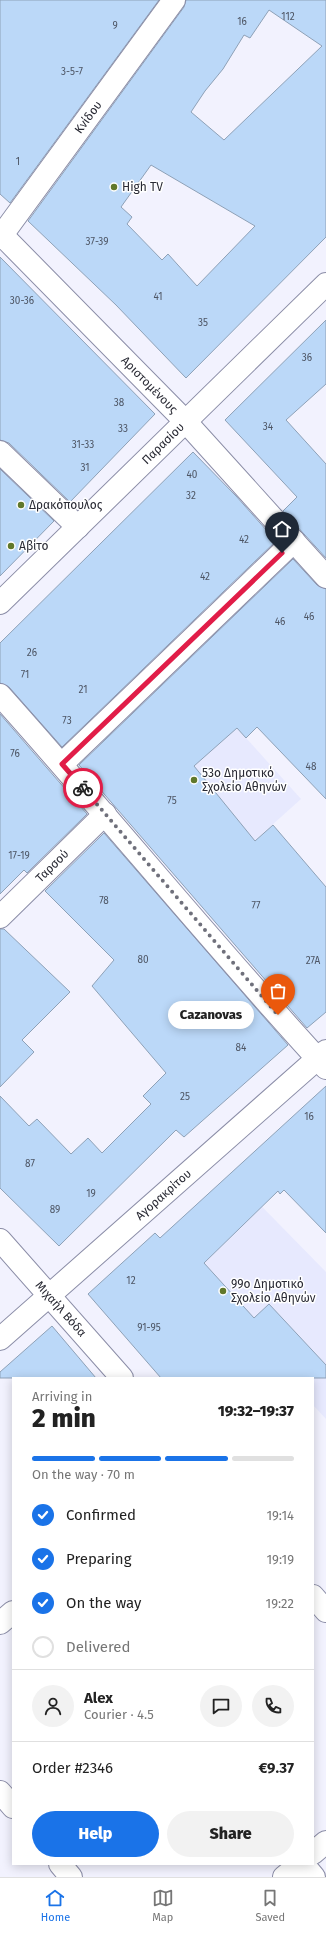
<!DOCTYPE html>
<html lang="en">
<head>
<meta charset="utf-8">
<style>
	body { margin:0; font-family:"Fira Sans",sans-serif; background:#f2f2f2; color:#222; height:100vh; display:flex; flex-direction:column; font-size:15px; white-space:nowrap }
	* { box-sizing:border-box; margin:0 }
	p { font-size:13px; color:#767676 }
	.icon { flex:none; width:22px; height:22px; fill:none; stroke:currentColor; stroke-width:2; stroke-linecap:round; stroke-linejoin:round }
	.map { position:relative; flex:1; overflow:hidden }
	.details { position:absolute; left:12px; top:1377px; width:302px; height:488px; display:flex; flex-direction:column; background:#fff; border-radius:0px; box-shadow:0 2px 10px #0003 }
	.details>* { flex:none }
	.pin { position:absolute; display:grid; place-items:center; width:34px; height:34px; color:#fff; margin:-41px -17px; border-radius:50% 50% 50% 0; rotate:-45deg; box-shadow:0 0 4px #0007 }
	.pin .icon { rotate:45deg }
	.courier { position:absolute; display:grid; place-items:center; width:40px; height:40px; margin:-20px; border:3px solid #e11d48; border-radius:50%; background:#fff; color:#222; box-shadow:0 1px 5px #0007 }
	.bubble { position:absolute; height:28px; border-radius:14px; background:#fff; box-shadow:0 2px 10px #0003; font-size:13px; font-weight:800; line-height:28px; text-align:center }
	.headline em { font-style:normal; font-weight:800 }
	.headline div { display:flex; flex-direction:column-reverse }
	.headline { display:flex; align-items:center; justify-content:space-between; height:68px; padding:0 20px }
	h1 { font-size:26px; font-weight:800; line-height:30px }
	.bar { display:grid; grid-template-columns:repeat(4,1fr); gap:6px 4px; align-content:center; height:48px; padding:0 20px }
	.bar i { height:5px; border-radius:3px; background:#e0e0e0 }
	.bar .selected { background:#1a73e8 }
	.bar p { grid-column:span 4 }
	.line { display:flex; align-items:center; gap:10px; padding:0 20px; border-top:1px solid #e0e0e0 }
	.line div { flex:1 }
	.round { display:grid; place-items:center; flex:none; width:42px; height:42px; border-radius:21px; background:#f2f2f2 }
	ol { padding:0 20px; list-style:none }
	li { display:flex; align-items:center; gap:12px; height:44px }
	li p { margin-inline-start:auto }
	li .icon { padding:4px; border-radius:50%; background:#1a73e8; color:#fff; stroke-width:4 }
	li:last-child { color:#767676 }
	li i { width:22px; height:22px; border:2px solid #e0e0e0; border-radius:50% }
	.action { display:flex; gap:8px; margin-top:auto; padding:8px 20px }
	.action a { flex:1; height:46px; border-radius:24px; background:#1a73e8; color:#fff; font-size:16px; font-weight:800; line-height:46px; text-align:center }
	.action a+a { background:#f2f2f2; color:#222 }
	.tab-bar { display:flex; justify-content:space-around; align-items:center; height:56px; border-top:1px solid #e0e0e0; background:#fff; font-size:11px; color:#767676 }
	.tab-bar a { display:grid; justify-items:center; gap:2px }
	.tab-bar .selected { color:#1a73e8 }
	.map>svg:first-child { display:block }
	.built { fill:#e7e9fe }
	.building { fill:#bbd8f8; stroke:#8ea1b7; fill-rule:evenodd }
	.lines { fill:none; stroke-linecap:round; stroke-linejoin:round }
	.minor-casing { stroke:#8b8da7; stroke-width:24 }
	.tertiary-casing { stroke:#8b8da7; stroke-width:24 }
	.minor { stroke:#fff; stroke-width:22 }
	.tertiary { stroke:#fff; stroke-width:22 }
	.done { stroke:#6f707b; stroke-width:4; stroke-dasharray:0 7.2 }
	.route { stroke:#e11d48; stroke-width:5 }
	.poi-dot { fill:#60782b; stroke:#fff; stroke-width:1.5 }
	.labels { text-anchor:middle; dominant-baseline:central; stroke-width:3; stroke-linejoin:round; paint-order:stroke }
	.number-label { font-size:10px; fill:#4e5665 }
	.street-label { font-size:12px; fill:#292a34; stroke:#fff }
	.poi-label { font-size:12px; fill:#292a34; stroke:#fff; text-anchor:start }
</style>
</head>
<body>
<div class="map">
<svg width="326" height="1877" viewBox="0 0 326 1877">
	<rect width="100%" height="100%" fill="#f2f2fe"/>
	<g class="built">
		<path d="M186 671 301 799 201 889Z"/>
		<path d="M230 1174 326 1272V1419L313 1405V1378L103 1281 155 1233 160 1238Z"/>
	</g>
	<g class="building">
		<path d="M0 0H159L10 203 0 194Z"/>
		<path d="M186 0H326V237L186 378 116 305 28 221 184 7ZM269 10 322 46 224 140 191 112 205 91 223 69 244 35 250 38ZM151 165 255 226 197 286 168 254 162 260 127 224 132 217 121 207Z"/>
		<path d="M0 257 155 414 70 502 9 443 0 440Z"/>
		<path d="M326 320V384L286 420 326 464V558L283 511 297 497 225 420Z"/>
		<path d="M193 452 236 496 276 541 62 747 9 687 0 683V643Z"/>
		<path d="M0 469 54 521 0 576Z"/>
		<path d="M293 559 317 585 326 589V799L257 727 246 738 237 728 194 766 255 841 273 825 326 887V1012L307 1028 79 765Z"/>
		<path d="M0 714 87 814 27 873 24 870 0 894Z"/>
		<path d="M104 833 288 1045 184 1137 176 1130 59 1246 0 1188V1096L29 1126 37 1119 71 1154 88 1138 102 1153 151 1104 143 1096 166 1073 92 986 114 960 45 891Z"/>
		<path d="M0 929H4L70 992 22 1040 34 1052 0 1087Z"/>
		<path d="M326 1086V1233L284 1190 280 1194 278 1191 204 1263 254 1318 269 1304 326 1365V1378H161L88 1294 155 1233 160 1238Z"/>
		<path d="M52 1326 96 1378H0V1372Z"/>
	</g>
	<g class="lines">
		<g class="minor-casing">
			<g id="minor">
				<path id="s1" d="M0 233 186 422 326 577"/>
				<path id="s2" d="M2 235 174 0"/>
				<path d="M0 452 78 527"/>
				<path d="M0 695C110 818 214 946 326 1068"/>
				<path d="M62 764 294 541"/>
				<path id="s3" d="M0 917 105 814"/>
				<path id="s4" d="M0 1240 122 1378"/>
				<path d="M313 1596 326 1611"/>
				<path d="M0 1623 13 1612"/>
				<path d="M0 1792 13 1807"/>
				<path d="M60 1864 71 1877"/>
				<path d="M303 1864 314 1877"/>
			</g>
		</g>
		<g class="tertiary-casing">
			<g id="tertiary">
				<path id="s5" d="M0 603 326 284"/>
				<path id="s6" d="M0 1339 326 1051"/>
				<path d="M313 1853 326 1842"/>
				<path d="M284 1877 300 1864"/>
			</g>
		</g>
		<use href="#minor" class="minor"/>
		<use href="#tertiary" class="tertiary"/>
	</g>
	<g class="lines">
		<path class="done" d="M83 788 278 1015"/>
		<path class="route" d="M83 788 62 764 282 553"/>
	</g>
	<g class="poi-dot">
		<circle cx="114" cy="187" r="4"/>
		<circle cx="21" cy="505" r="4"/>
		<circle cx="11" cy="546" r="4"/>
		<circle cx="194" cy="780" r="4"/>
		<circle cx="223" cy="1291" r="4"/>
	</g>
	<g class="labels">
		<g class="number-label">
			<text x="288" y="17">112</text>
			<text x="242" y="22">16</text>
			<text x="115" y="26">9</text>
			<text x="72" y="72">3-5-7</text>
			<text x="18" y="162">1</text>
			<text x="97" y="242">37-39</text>
			<text x="158" y="297">41</text>
			<text x="22" y="301">30-36</text>
			<text x="203" y="323">35</text>
			<text x="307" y="358">36</text>
			<text x="119" y="403">38</text>
			<text x="268" y="427">34</text>
			<text x="123" y="429">33</text>
			<text x="83" y="445">31-33</text>
			<text x="85" y="468">31</text>
			<text x="192" y="475">40</text>
			<text x="191" y="496">32</text>
			<text x="244" y="540">42</text>
			<text x="205" y="577">42</text>
			<text x="309" y="617">46</text>
			<text x="280" y="622">46</text>
			<text x="32" y="653">26</text>
			<text x="25" y="675">71</text>
			<text x="83" y="690">21</text>
			<text x="67" y="721">73</text>
			<text x="15" y="754">76</text>
			<text x="311" y="767">48</text>
			<text x="172" y="801">75</text>
			<text x="19" y="856">17-19</text>
			<text x="104" y="901">78</text>
			<text x="256" y="906">77</text>
			<text x="143" y="960">80</text>
			<text x="313" y="961">27Α</text>
			<text x="241" y="1048">84</text>
			<text x="185" y="1097">25</text>
			<text x="309" y="1117">16</text>
			<text x="30" y="1164">87</text>
			<text x="91" y="1194">19</text>
			<text x="55" y="1210">89</text>
			<text x="131" y="1281">12</text>
			<text x="149" y="1328">91-95</text>
		</g>
		<g class="street-label">
			<text stroke="none"><textPath href="#s2" startOffset="146">Κνίδου</textPath></text>
			<text stroke="none"><textPath href="#s1" startOffset="213">Αριστομένους</textPath></text>
			<text stroke="none"><textPath href="#s5" startOffset="228">Παρασίου</textPath></text>
			<text stroke="none"><textPath href="#s3" startOffset="73">Ταρσού</textPath></text>
			<text stroke="none"><textPath href="#s6" startOffset="218">Αγορακρίτου</textPath></text>
			<text stroke="none"><textPath href="#s4" startOffset="92">Μιχαήλ Βόδα</textPath></text>
		</g>
		<g class="poi-label">
			<text x="122" y="187">High TV</text>
			<text x="29" y="505">Δρακόπουλος</text>
			<text x="19" y="546">Αβίτο</text>
			<text x="202" y="773">53ο Δημοτικό<tspan x="202" dy="14">Σχολείο Αθηνών</tspan></text>
			<text x="231" y="1284">99ο Δημοτικό<tspan x="231" dy="14">Σχολείο Αθηνών</tspan></text>
		</g>
	</g>
</svg>
<div class="pin" style="left:278px;top:1015px;background:#ea580c"><svg class="icon" aria-label="bag" viewBox="0 0 24 24"><path d="M5 8h14l-1 12H6zM9 8a3 3 0 0 1 6 0"/></svg></div>
<div class="pin" style="left:282px;top:553px;background:#1f2937"><svg class="icon" aria-label="home" viewBox="0 0 24 24"><path d="M3 11l9-7 9 7M6 9v11h12V9"/></svg></div>
<div class="courier" style="left:83px;top:788px"><svg class="icon" aria-label="bike" viewBox="0 0 24 24"><circle cx="6" cy="16" r="4"/><circle cx="18" cy="16" r="4"/><path d="M6 16l4-8h5l3 8M10 8l3 8H6M13 5h3"/></svg></div>
<div class="bubble" style="left:168px;top:1001px;width:86px">Cazanovas</div>
<section class="details">
<div class="headline"><div><h1>2 min</h1><p>Arriving in</p></div><em>19:32–19:37</em></div>
<div class="bar"><i class="selected"></i><i class="selected"></i><i class="selected"></i><i></i><p>On the way · 70 m</p></div>
<ol>
<li><svg class="icon" aria-label="check" viewBox="0 0 24 24"><path d="M5 12l5 5 9-10"/></svg>Confirmed<p>19:14</p></li>
<li><svg class="icon" aria-label="check" viewBox="0 0 24 24"><path d="M5 12l5 5 9-10"/></svg>Preparing<p>19:19</p></li>
<li><svg class="icon" aria-label="check" viewBox="0 0 24 24"><path d="M5 12l5 5 9-10"/></svg>On the way<p>19:22</p></li>
<li><i></i>Delivered</li>
</ol>
<div class="line" style="height:72px"><a class="round"><svg class="icon" aria-label="person" viewBox="0 0 24 24"><circle cx="12" cy="8" r="4"/><path d="M4 21q1-7 8-7t8 7"/></svg></a><div><b>Alex</b><p>Courier · 4.5</p></div><a class="round"><svg class="icon" aria-label="chat" viewBox="0 0 24 24"><path d="M4 5h16v11H9l-5 4z"/></svg></a><a class="round"><svg class="icon" aria-label="phone" viewBox="0 0 24 24"><path d="M5 4h4l2 5-3 2q2 4 5 5l2-3 5 2v4C11 20 4 13 5 4z"/></svg></a></div>
<div class="line" style="height:52px"><div>Order #2346</div><b>€9.37</b></div>
<div class="action"><a>Help</a><a>Share</a></div>
</section>
</div>
<nav class="tab-bar">
<a class="selected"><svg class="icon" aria-label="home" viewBox="0 0 24 24"><path d="M3 11l9-7 9 7M6 9v11h12V9"/></svg>Home</a>
<a><svg class="icon" aria-label="map" viewBox="0 0 24 24"><path d="M3 6l6-2 6 2 6-2v14l-6 2-6-2-6 2zM9 4v14M15 6v14"/></svg>Map</a>
<a><svg class="icon" aria-label="saved" viewBox="0 0 24 24"><path d="M7 4h10v16l-5-4-5 4z"/></svg>Saved</a>
</nav>
</body>
</html>
